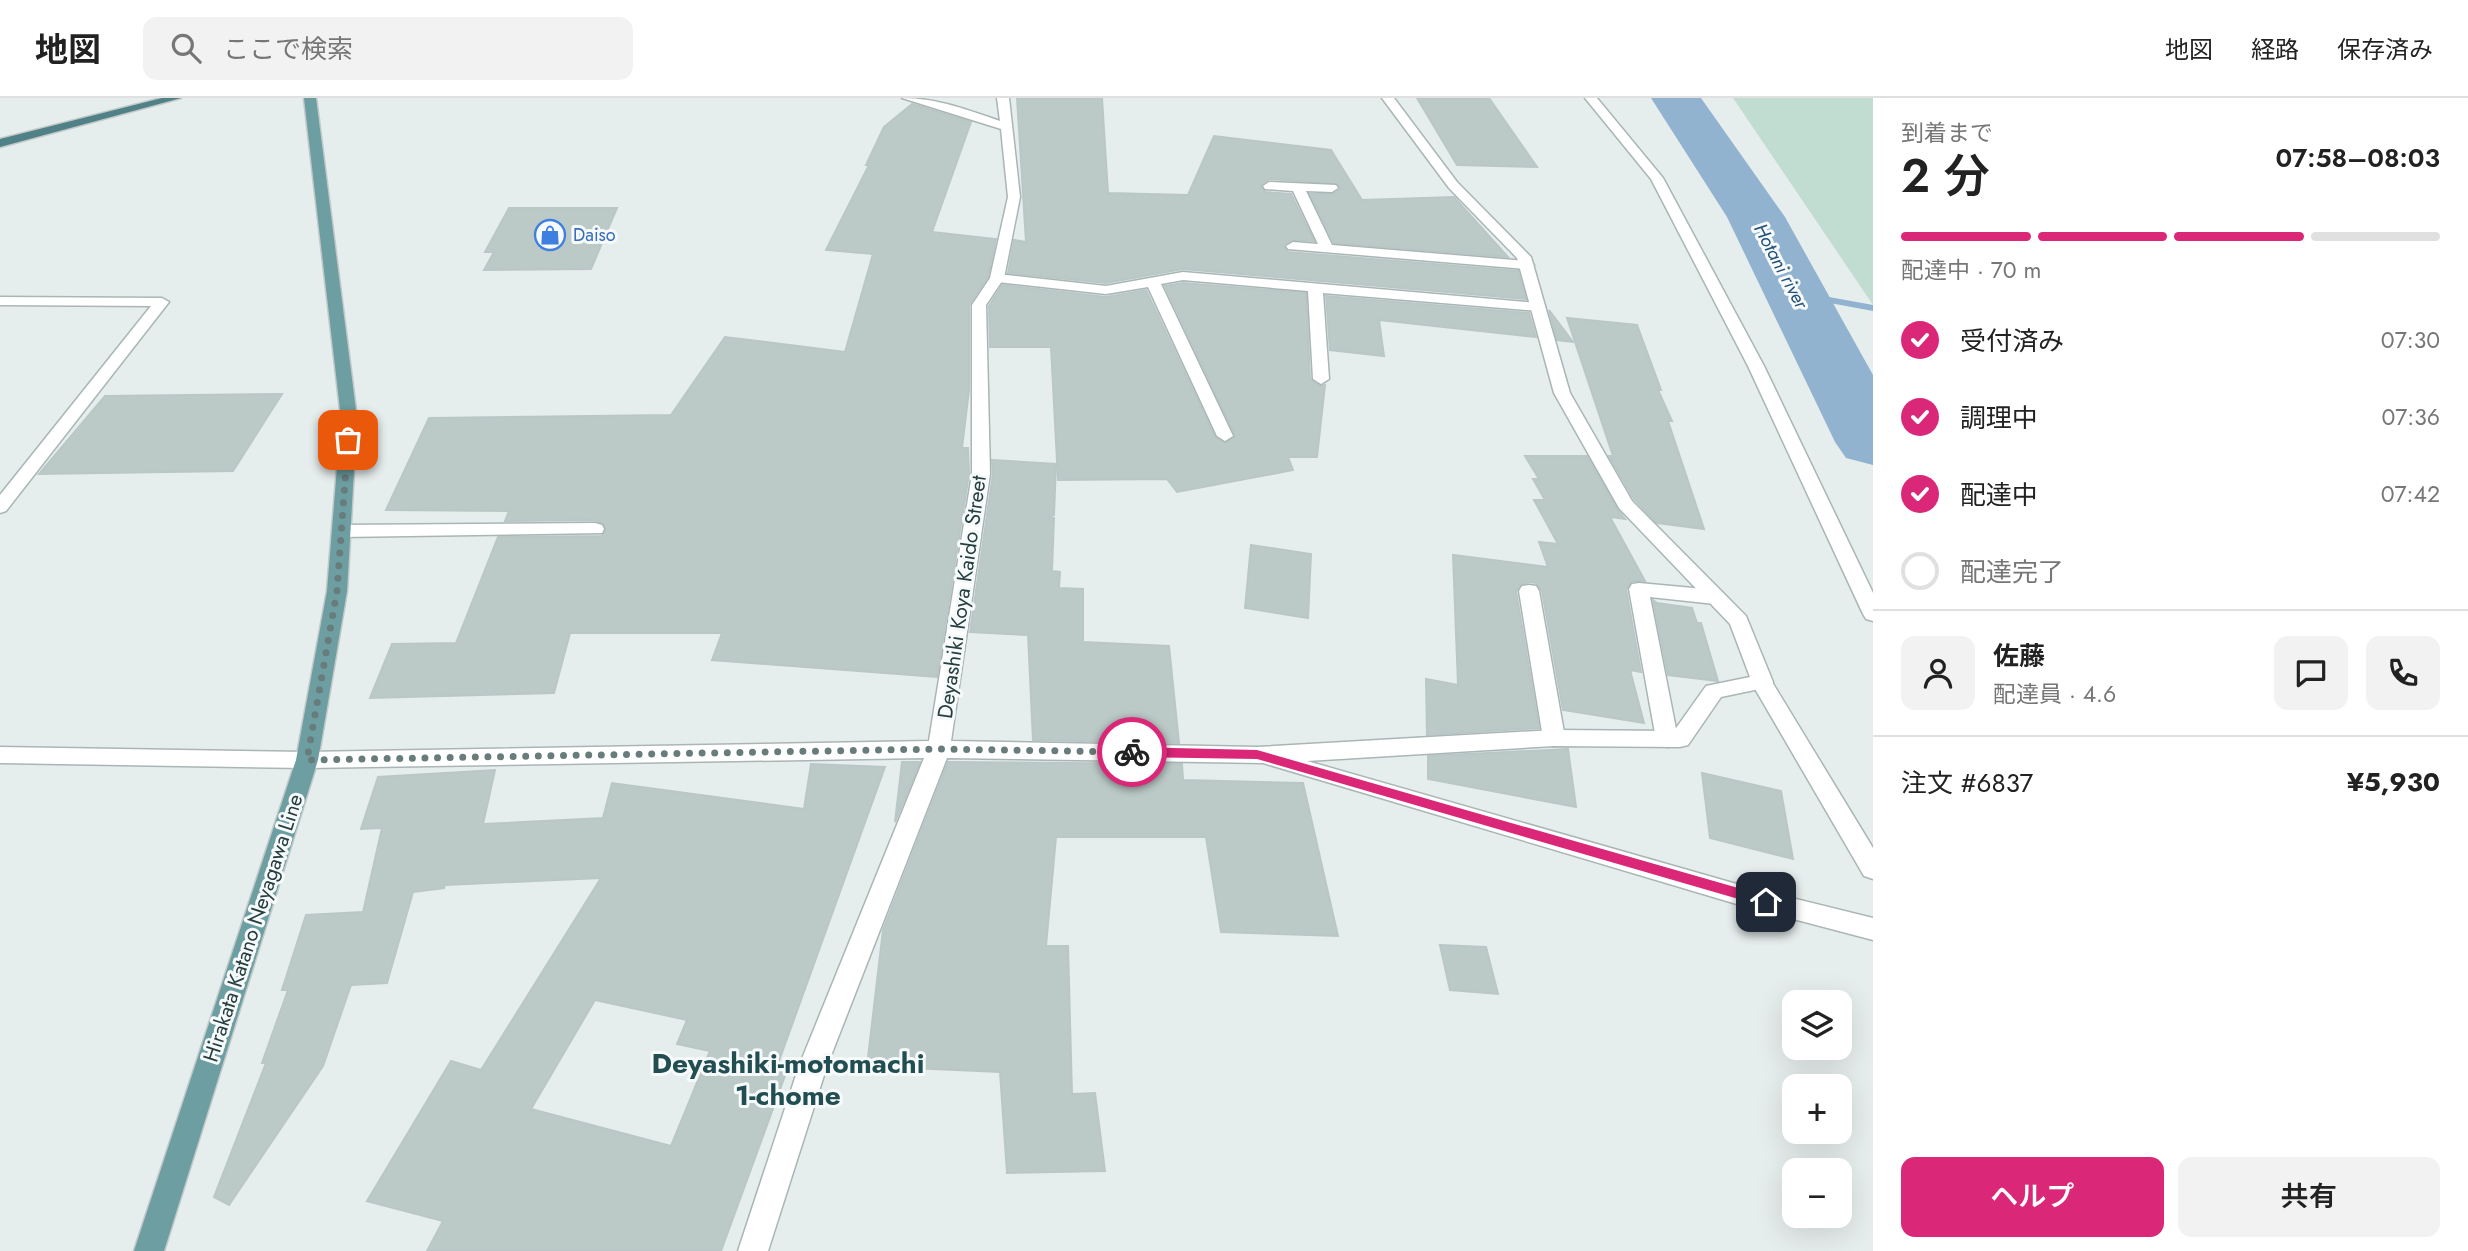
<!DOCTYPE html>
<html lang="ja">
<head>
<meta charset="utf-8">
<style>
	body { margin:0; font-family:Jost,"Noto Sans JP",sans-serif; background:#f2f2f2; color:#222; height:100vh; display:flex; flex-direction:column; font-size:26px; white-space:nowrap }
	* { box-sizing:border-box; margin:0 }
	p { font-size:23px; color:#767676 }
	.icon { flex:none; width:38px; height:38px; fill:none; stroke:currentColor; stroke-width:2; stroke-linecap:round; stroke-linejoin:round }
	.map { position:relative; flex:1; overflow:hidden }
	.drawer { display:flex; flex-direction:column; background:#fff; width:595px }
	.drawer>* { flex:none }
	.tools { position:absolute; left:1782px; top:892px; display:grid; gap:14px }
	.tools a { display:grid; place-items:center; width:70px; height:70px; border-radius:14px; background:#fff; box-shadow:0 7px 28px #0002; font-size:35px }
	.pin { position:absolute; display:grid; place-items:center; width:60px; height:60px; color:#fff; margin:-30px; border-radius:14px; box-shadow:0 4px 10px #0006 }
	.courier { position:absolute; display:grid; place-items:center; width:70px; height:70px; margin:-35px; border:5px solid #db2777; border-radius:50%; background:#fff; color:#222; box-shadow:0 2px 9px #0007 }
	.head em { font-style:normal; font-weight:600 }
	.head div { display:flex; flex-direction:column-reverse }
	.head { display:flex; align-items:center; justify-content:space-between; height:119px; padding:0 28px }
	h1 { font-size:46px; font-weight:600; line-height:52px }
	.bar { display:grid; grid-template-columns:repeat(4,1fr); gap:10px 7px; align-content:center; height:84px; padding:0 28px }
	.bar i { height:9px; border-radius:5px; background:#e0e0e0 }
	.bar .current { background:#db2777 }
	.bar p { grid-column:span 4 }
	.line { display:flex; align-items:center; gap:18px; padding:0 28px; border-top:2px solid #e0e0e0 }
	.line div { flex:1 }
	.round { display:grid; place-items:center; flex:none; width:74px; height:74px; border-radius:14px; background:#f2f2f2 }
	ol { padding:0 28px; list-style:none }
	li { display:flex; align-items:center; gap:21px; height:77px }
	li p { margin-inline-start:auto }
	li .icon { padding:7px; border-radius:50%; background:#db2777; color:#fff; stroke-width:4 }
	li:last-child { color:#767676 }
	li i { width:38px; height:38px; border:4px solid #e0e0e0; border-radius:50% }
	.action { display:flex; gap:14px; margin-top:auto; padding:14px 28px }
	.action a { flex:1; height:80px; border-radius:14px; background:#db2777; color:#fff; font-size:28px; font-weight:600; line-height:80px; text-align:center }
	.action a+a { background:#f2f2f2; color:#222 }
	header { display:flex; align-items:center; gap:42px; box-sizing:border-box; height:98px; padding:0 35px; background:#fff; border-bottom:2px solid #e0e0e0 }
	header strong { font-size:33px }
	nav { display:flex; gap:38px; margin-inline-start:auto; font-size:24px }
	.search { width:490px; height:63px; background:#f2f2f2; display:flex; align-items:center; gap:18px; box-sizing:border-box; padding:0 24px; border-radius:14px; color:#767676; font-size:26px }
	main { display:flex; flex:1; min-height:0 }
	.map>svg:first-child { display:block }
	.green { fill:#c1ddd1 }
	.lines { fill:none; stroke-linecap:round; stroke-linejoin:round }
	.stream { fill:#92b3cf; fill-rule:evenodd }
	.river { fill:#92b3cf; fill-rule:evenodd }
	.building { fill:#bbc9c7; stroke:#b9c7c6; stroke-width:2; fill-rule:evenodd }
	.service-casing { stroke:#a9b6b5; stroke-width:3 }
	.minor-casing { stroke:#a9b6b5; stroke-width:3 }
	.primary-casing { stroke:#c2c9c9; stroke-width:3 }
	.trunk-casing { stroke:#c2c9c9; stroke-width:3 }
	.service { fill:#fff; fill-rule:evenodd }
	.minor { fill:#fff; fill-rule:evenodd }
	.primary { fill:#6d9ea1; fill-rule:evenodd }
	.trunk { fill:#508186; fill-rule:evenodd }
	.route { fill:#db2777 }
	.done { stroke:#697c7c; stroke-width:7; stroke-dasharray:0 12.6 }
	.labels { text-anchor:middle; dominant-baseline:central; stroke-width:6; stroke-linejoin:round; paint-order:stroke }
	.far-shop-label { font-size:18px; fill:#366cbe; stroke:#f7fafa; text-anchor:start }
	.far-water-label { font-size:19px; font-style:italic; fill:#235078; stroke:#f7fafa }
	.street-label { font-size:21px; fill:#263e3f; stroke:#f7fafa }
	.near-neighbourhood-label { font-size:28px; font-weight:bold; fill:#224e51; stroke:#f7fafa }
</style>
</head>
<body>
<header>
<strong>地図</strong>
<div class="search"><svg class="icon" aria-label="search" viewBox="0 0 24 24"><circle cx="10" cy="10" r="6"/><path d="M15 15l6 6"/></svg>ここで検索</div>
<nav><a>地図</a><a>経路</a><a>保存済み</a></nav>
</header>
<main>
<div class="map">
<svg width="1873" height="1153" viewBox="0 0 1873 1153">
	<rect width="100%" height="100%" fill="#e6eeed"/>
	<path class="green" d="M1733 0H1873V207Z"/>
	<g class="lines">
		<path class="stream" d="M1796 193 1873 207V213L1792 198V194Z"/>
		<path class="river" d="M1651 0H1701L1785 119 1873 277V367L1846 360 1835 344 1727 119Z"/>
	</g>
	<g class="building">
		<path d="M1017 0H1102L1108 95 1188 97 1214 38 1331 52 1362 102 1454 99 1508 159 1334 145 1310 96H1333L1341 91 1338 86 1269 81 1260 87 1265 94 1291 96 1314 143 1292 142 1283 147 1288 154 1518 173 1526 201 1183 171 1106 185 1008 175 1014 142 1026 144Z"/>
		<path d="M1417 0H1489L1537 69 1457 67Z"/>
		<path d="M912 6 971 24 932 134 996 141 988 179 969 207V292L962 350H968L969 376 937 579 712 562 722 535H570L554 595 370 600 392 546 456 545 498 439 602 438 606 432 604 426 595 422 505 423 509 413 386 412 429 320 671 317 725 239 845 254 873 156 826 152 869 67H866L884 29Z"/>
		<path d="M509 110H617L591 171 484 172 494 154H485Z"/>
		<path d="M1183 185 1306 195 1310 281 1320 288 1325 287 1317 359H1288L1293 372 1177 394 1167 381 1058 382 1051 249H990L989 208 1002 187 1106 199 1146 192 1215 339 1226 345 1235 337 1165 188Z"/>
		<path d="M1326 198 1529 215 1536 239 1379 222 1384 258 1330 252Z"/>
		<path d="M1549 212 1573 244 1557 242Z"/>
		<path d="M1567 220 1637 227 1661 292H1658L1672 323H1668L1704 431 1657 425 1634 401 1609 358H1613Z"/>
		<path d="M282 296 233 373 39 376 105 298Z"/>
		<path d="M1525 358H1587L1617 411 1625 421 1610 419 1645 483H1632L1626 491 1641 574 1630 572 1644 625 1563 612 1542 493 1536 485 1529 484 1520 487 1516 493 1539 630 1427 637 1426 581 1458 587 1453 457 1548 469 1539 444 1558 446 1534 402H1545L1533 381H1539Z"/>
		<path d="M992 362 1056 366 1054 417 1046 419 1054 420 1052 473 1060 474 1059 490 1083 491V544L1169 548 1179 645 1033 642 1028 537 970 534 993 376Z"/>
		<path d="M1251 447 1311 456 1308 520 1245 510Z"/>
		<path d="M1653 502 1657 505 1692 510 1697 525H1701L1718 583 1668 577Z"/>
		<path d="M1568 651 1576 709 1428 681V658Z"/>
		<path d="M902 664H920L895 724Z"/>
		<path d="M948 664 1182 666 1183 682 1303 685 1338 838 1221 834 1206 739H1056L1046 848H1068L1072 996 1095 995 1105 1073 1007 1075 1000 974 867 968 883 832Z"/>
		<path d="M811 666 885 669 775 974 786 975 721 1153H427L443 1123 367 1103 451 963 481 972 601 780 445 787 444 790 413 794 387 885 351 887 323 968 229 1107 214 1099 266 965H262L288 892H282L306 817 363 814 382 730 361 731 378 679 495 672 483 726 603 720 612 685 804 711ZM595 902 687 922 677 946 710 953 671 1048 531 1011Z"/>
		<path d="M1702 675 1781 693 1793 761 1710 740Z"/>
		<path d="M1440 847 1486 849 1498 896 1450 892Z"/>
	</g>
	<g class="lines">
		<g class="service-casing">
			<g id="service">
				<path d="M1269 84 1336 87 1338 90 1332 94 1306 93 1332 147 1527 163 1534 167 1527 171 1288 151 1286 148 1293 144 1318 146 1293 93 1265 91 1263 88Z"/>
				<path d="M1183 174 1538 205 1545 209 1538 213 1323 195 1329 281 1321 286 1313 281 1308 193 1183 182 1161 186 1233 338 1225 343 1217 338 1148 189 1106 196 997 184 990 180 997 176 1106 188Z"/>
				<path d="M595 425 602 427 604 431 602 435 341 439 332 433 341 427Z"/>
				<path d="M1639 485 1715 492 1722 494 1725 499 1722 504 1715 506 1650 499 1678 641 1675 647 1667 649 1659 647 1656 641 1629 491 1632 486Z"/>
				<path d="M1529 487 1536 488 1539 493 1565 640 1562 646 1554 648 1546 646 1543 640 1519 493 1522 488Z"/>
				<path d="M1762 576 1769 579 1873 750V781L1864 778 1751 584 1755 579Z"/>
			</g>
		</g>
		<g class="minor-casing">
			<g id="minor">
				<path d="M902 0C937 0 968 12 1000 23L997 0H1009L1020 99 1004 180 986 207 990 376 951 643 1257 649 1554 632 1674 633 1706 588 1750 579 1730 526 1619 410 1554 295 1517 160 1449 90 1382 0H1394L1457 84 1531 159 1570 295 1632 403 1746 518 1773 584 1769 589 1721 599 1688 647 1680 649 1554 648 1307 663 1740 787 1873 820V842L1740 807 1263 665 947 660 827 968 768 1153H738L799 968 924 660 307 670 0 665V649L307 654 929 643 972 376V207L990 180 1008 99 1001 31Z"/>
				<path d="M1585 0H1597L1663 80 1764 268 1873 495V523L1866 521 1863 516 1748 268 1651 81Z"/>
				<path d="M0 199 162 200 169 204 6 413 0 415V397L151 208 0 207Z"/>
			</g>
		</g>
		<g class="primary-casing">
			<path id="primary" d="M304 0H316L357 320 347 493 318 662 164 1153H134L296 662 327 493 341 320Z"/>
		</g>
		<g class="trunk-casing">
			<path id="trunk" d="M162 0H181L0 49V41Z"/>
		</g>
		<use href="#service" class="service"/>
		<use href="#minor" class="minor"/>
		<use href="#primary" class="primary"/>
		<use href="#trunk" class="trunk"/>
	</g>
	<path class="route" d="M1132 649 1257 652 1766 798 1773 804 1766 809 1257 661 1132 659 1126 654Z"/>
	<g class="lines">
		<path class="done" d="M348 342 337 493 307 662 939 651 1132 654"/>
	</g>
	<defs>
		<g id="shop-ring" transform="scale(1.575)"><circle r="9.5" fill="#f7fafa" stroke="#3f7fe0" stroke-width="1.5"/><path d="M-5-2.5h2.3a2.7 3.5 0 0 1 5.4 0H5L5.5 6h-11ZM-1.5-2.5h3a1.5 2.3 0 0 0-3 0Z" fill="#3f7fe0"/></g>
	</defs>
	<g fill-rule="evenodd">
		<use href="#shop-ring" x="550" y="137"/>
	</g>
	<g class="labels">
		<g class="far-shop-label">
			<text x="573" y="137">Daiso</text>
		</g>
		<g class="far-water-label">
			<text transform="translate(1781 168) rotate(62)">Hotani river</text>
		</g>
		<g class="street-label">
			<text transform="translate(962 499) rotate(-82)">Deyashiki Koya Kaido Street</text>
			<text transform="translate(253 830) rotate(-72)">Hirakata Katano Neyagawa Line</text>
		</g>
		<g class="near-neighbourhood-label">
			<text x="788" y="965">Deyashiki-motomachi<tspan x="788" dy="32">1-chome</tspan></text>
		</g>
	</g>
</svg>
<div class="tools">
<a><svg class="icon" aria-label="layers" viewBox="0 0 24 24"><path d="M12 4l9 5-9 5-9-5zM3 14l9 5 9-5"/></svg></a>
<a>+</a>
<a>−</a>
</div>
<div class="pin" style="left:348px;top:342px;background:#ea580c"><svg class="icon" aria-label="bag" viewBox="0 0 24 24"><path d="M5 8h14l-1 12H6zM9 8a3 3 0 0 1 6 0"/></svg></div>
<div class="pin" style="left:1766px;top:804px;background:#1f2937"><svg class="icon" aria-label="home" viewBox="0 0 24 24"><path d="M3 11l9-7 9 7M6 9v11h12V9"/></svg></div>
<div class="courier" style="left:1132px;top:654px"><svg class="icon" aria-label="bike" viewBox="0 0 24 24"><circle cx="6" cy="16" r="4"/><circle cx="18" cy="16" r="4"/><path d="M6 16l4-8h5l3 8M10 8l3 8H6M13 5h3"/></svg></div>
</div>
<section class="drawer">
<div class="head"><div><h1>2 分</h1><p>到着まで</p></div><em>07:58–08:03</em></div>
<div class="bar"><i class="current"></i><i class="current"></i><i class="current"></i><i></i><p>配達中 · 70 m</p></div>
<ol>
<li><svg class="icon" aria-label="check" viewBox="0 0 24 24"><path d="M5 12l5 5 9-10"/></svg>受付済み<p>07:30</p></li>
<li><svg class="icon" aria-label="check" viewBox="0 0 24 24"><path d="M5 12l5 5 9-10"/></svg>調理中<p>07:36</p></li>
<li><svg class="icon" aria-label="check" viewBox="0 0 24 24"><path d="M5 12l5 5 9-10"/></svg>配達中<p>07:42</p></li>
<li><i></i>配達完了</li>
</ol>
<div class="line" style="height:126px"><a class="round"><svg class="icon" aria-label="person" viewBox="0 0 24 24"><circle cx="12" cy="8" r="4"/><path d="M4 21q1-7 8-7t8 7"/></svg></a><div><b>佐藤</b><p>配達員 · 4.6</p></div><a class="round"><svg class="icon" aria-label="chat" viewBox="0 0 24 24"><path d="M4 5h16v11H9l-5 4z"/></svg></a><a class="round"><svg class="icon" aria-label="phone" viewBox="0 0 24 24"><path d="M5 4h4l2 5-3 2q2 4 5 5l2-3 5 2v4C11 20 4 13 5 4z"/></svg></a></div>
<div class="line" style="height:91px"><div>注文 #6837</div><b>¥5,930</b></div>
<div class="action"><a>ヘルプ</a><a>共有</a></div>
</section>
</main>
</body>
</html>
